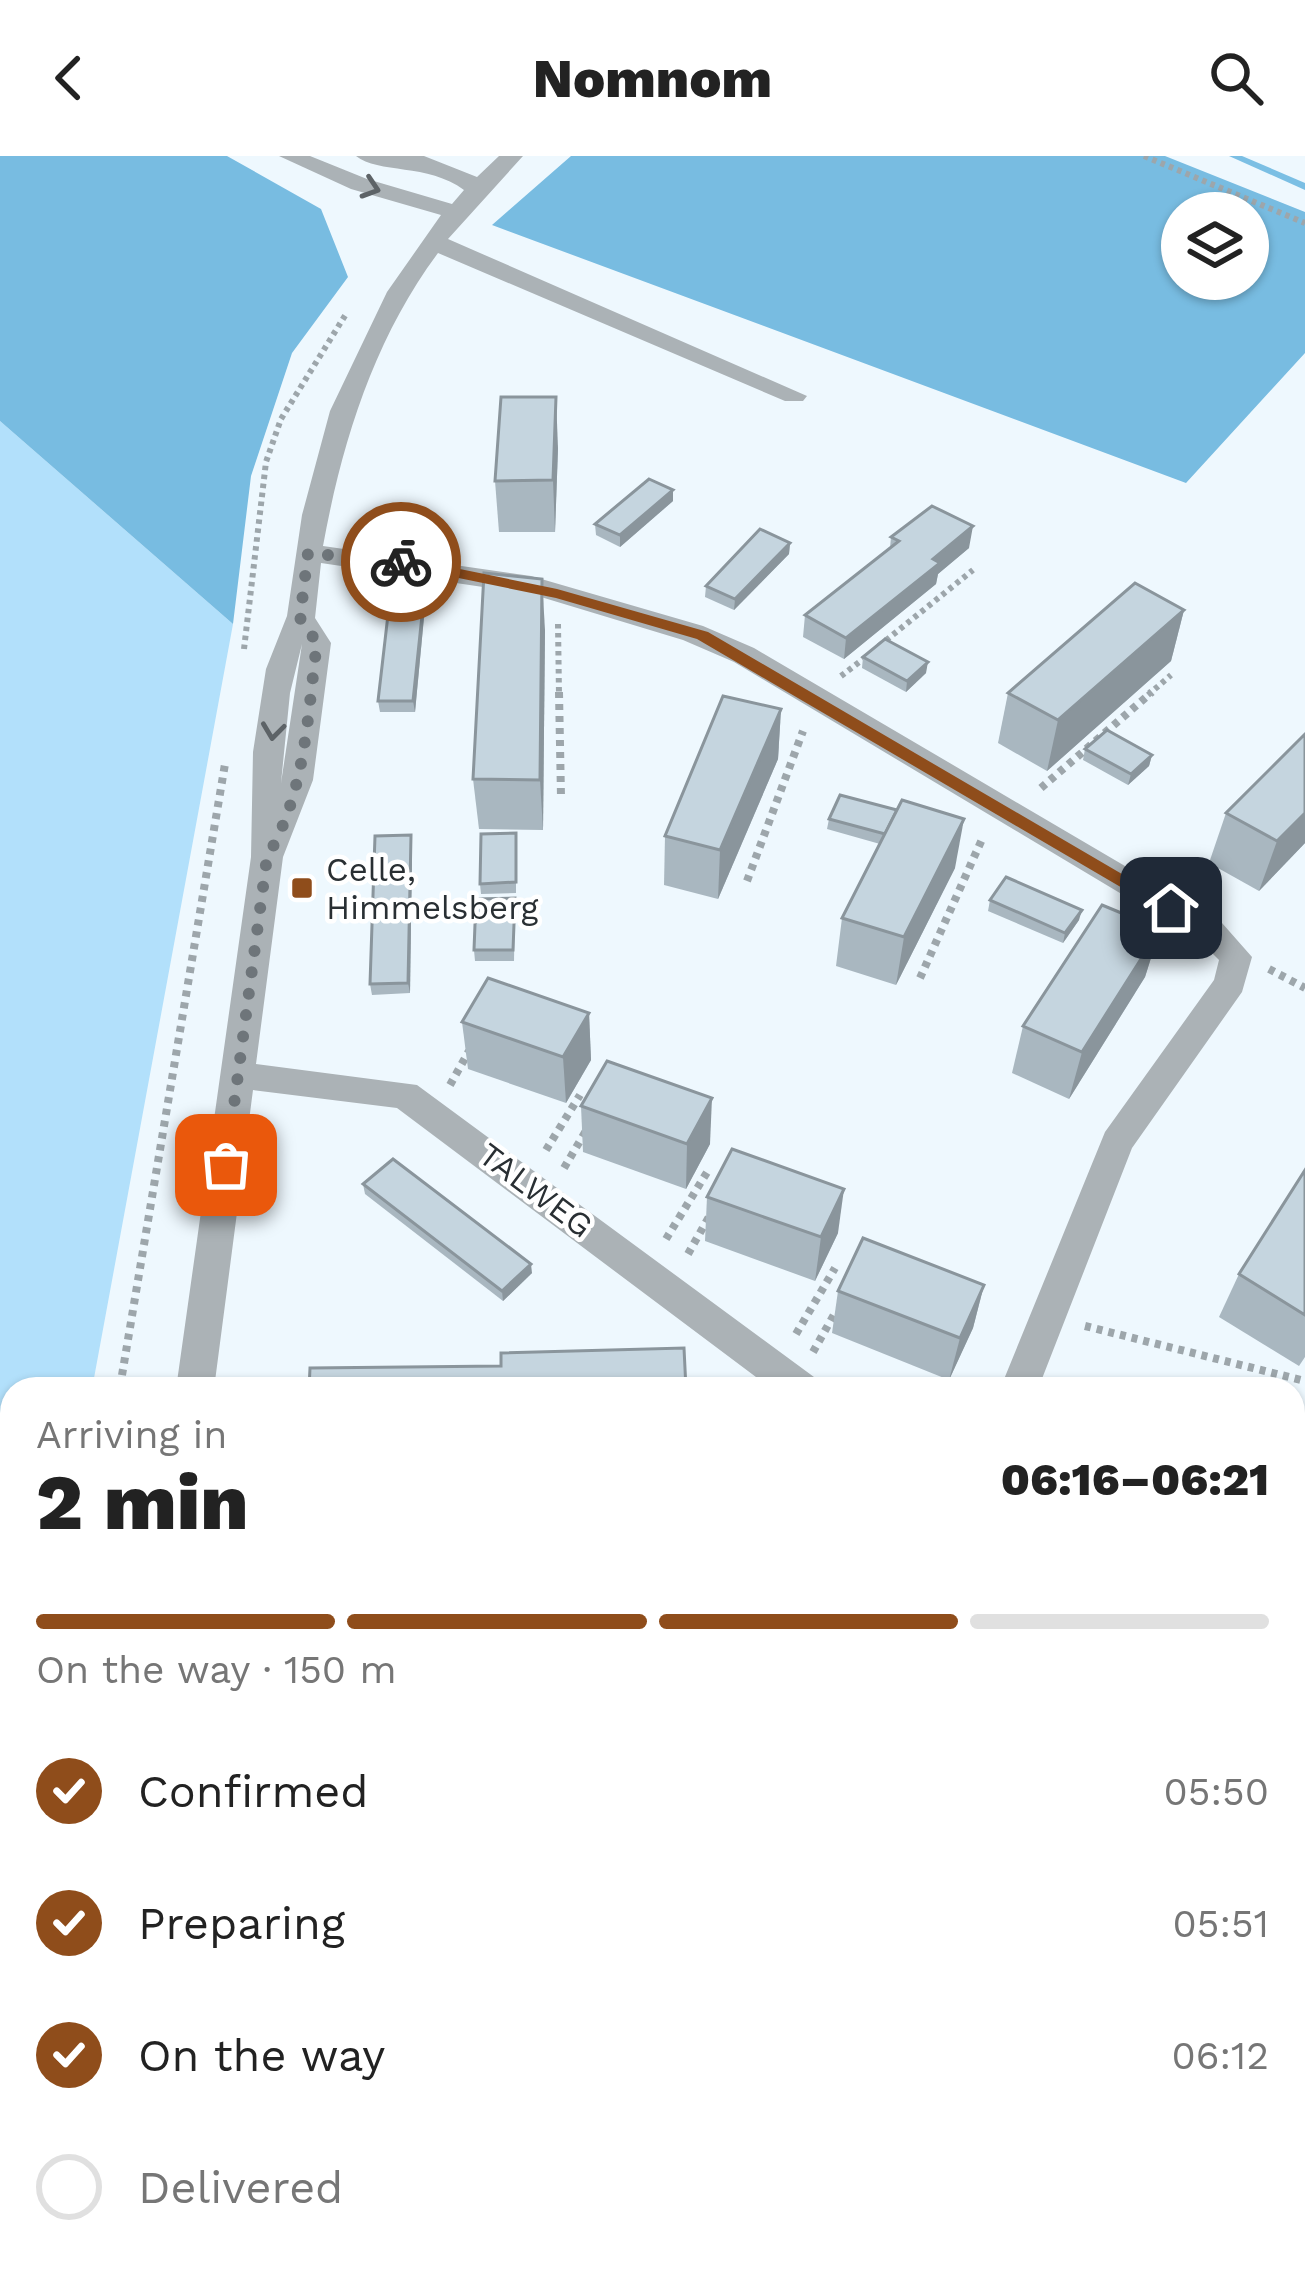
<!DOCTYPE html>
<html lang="en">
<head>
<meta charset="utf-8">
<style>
	body { margin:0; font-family:"Work Sans",sans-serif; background:#f6f6f6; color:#222; height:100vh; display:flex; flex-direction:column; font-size:45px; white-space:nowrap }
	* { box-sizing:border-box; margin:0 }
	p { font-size:39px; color:#767676 }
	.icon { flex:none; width:66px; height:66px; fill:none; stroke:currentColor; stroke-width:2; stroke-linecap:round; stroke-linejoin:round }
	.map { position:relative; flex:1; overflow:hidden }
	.sheet { position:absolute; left:0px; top:1221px; width:1305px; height:903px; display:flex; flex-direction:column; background:#fff; border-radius:36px 36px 0 0; box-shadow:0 3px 9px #0004 }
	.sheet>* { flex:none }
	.buttons { position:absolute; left:1161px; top:36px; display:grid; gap:24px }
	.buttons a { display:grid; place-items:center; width:108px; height:108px; border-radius:50%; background:#fff; box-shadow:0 3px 9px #0004; font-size:60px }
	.pin { position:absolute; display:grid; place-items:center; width:102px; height:102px; color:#fff; margin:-51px; border-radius:24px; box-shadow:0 6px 18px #0006 }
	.courier { position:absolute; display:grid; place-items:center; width:120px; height:120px; margin:-60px; border:9px solid #8f4d1b; border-radius:50%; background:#fff; color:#222; box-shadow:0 3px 15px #0007 }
	.overview em { font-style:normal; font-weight:800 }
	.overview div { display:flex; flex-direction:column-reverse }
	.overview { display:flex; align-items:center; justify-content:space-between; height:204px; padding:0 36px }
	h1 { font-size:78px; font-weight:800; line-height:90px }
	.bar { display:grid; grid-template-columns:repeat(4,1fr); gap:18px 12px; align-content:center; height:144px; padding:0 36px }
	.bar i { height:15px; border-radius:9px; background:#e0e0e0 }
	.bar .current { background:#8f4d1b }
	.bar p { grid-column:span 4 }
	ol { padding:0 36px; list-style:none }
	li { display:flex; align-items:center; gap:36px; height:132px }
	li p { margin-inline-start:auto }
	li .icon { padding:12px; border-radius:50%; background:#8f4d1b; color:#fff; stroke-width:4 }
	li:last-child { color:#767676 }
	li i { width:66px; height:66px; border:6px solid #e0e0e0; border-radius:50% }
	header { display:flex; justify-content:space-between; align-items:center; height:156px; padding:0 36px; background:#fff; font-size:54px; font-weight:800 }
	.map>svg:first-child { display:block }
	.green { fill:#b2e0fb }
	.forest { fill:#78bce1; fill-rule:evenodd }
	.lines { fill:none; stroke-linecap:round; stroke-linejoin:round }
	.stream { fill:#7bbfe4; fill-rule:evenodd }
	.path-far2 { stroke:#9da6ab; stroke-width:6; stroke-dasharray:4.5 4.5; stroke-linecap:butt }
	.path-far1 { stroke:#9da6ab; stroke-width:8; stroke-dasharray:6 6; stroke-linecap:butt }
	.path { stroke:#9da6ab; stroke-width:9; stroke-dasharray:8 8; stroke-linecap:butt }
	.minor { fill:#abb2b6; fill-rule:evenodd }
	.wall { fill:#a9b7c0 }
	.shaded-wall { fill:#8a959c }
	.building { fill:#c5d5df; stroke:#8a959c; stroke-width:3 }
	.oneway { stroke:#5d6367 }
	.route { fill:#8f4d1b }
	.done { stroke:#6e757a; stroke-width:12; stroke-dasharray:0 21.6 }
	.poi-dot { fill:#8f4d1b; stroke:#fff; stroke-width:4.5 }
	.labels { text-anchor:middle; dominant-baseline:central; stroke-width:9; stroke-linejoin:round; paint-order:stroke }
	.poi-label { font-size:33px; fill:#292f33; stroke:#fff; text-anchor:start }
	.street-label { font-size:33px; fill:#292f33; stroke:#fff }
</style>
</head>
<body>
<header><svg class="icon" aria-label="back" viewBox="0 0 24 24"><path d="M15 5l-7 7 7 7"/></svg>Nomnom<svg class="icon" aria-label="search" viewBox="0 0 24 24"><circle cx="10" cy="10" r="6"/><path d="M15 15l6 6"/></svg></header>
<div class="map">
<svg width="1305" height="2122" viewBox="0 0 1305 2122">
	<rect width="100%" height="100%" fill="#eef8fe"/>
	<g class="green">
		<path d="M0 265 233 468 92 1233H12V1579L0 1599Z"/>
		<path d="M939 2112H1179V2122H942Z"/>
	</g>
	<g class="forest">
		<path d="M0 0H227L321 53 348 121 292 197 251 320 233 468 0 265Z"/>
		<path d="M571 0H1165L1305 56V197L1186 327 492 69ZM1182 57H1248V123H1182Z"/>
	</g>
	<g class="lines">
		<path class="stream" d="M1229 0H1242L1305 27V34Z"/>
		<g class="path-far2">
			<path d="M1144 0 1305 67"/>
			<path d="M558 468 559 539"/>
			<path d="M879 490 973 414"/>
			<path d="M244 493 266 306 281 263 346 158"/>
			<path d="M841 520 867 500"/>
			<path d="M1148 539 1171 519"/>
		</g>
		<g class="path-far1">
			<path d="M559 536 561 641"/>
			<path d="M1041 632 1152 536"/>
			<path d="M747 725 803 575"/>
			<path d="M1269 813 1305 832"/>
			<path d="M920 822 983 681"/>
			<path d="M450 929 469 895"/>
			<path d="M546 994 580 939"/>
			<path d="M564 1012 587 973"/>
			<path d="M666 1083 709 1013"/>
			<path d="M688 1098 710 1059"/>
			<path d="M1085 1170 1305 1225"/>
			<path d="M796 1178 835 1112"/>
			<path d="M813 1196 836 1155"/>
			<path d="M120 1231 225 608"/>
		</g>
		<g class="path">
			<path d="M120 1233 121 1228"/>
			<path d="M1293 1869H1305"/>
			<path d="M0 1914 6 1871 4 1748"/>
		</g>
		<g class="minor">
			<path d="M279 0H310L367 23 452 48 464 34C428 7 378 18 356 0H424L477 21 499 0H523L448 83 807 240 803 245H785L438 97C374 183 342 286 323 390L531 420 703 470 754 492 1222 767 1252 801 1242 836 1132 992 1038 1233H1000L1105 976 1214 824 1219 804 1200 785 734 506 683 484 531 438 321 407 315 462 331 487 313 624 283 701 256 908 417 929 814 1221 820 1233H772L397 952 253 934 214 1233H176L251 701 253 596 266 513 287 460 302 359 330 255 387 136 441 59 351 33ZM302 488 281 627 290 537Z"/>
			<path d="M1293 1582 1305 1587V1634L1293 1629Z"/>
			<rect x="0" y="1684" width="12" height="44"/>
			<path d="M53 2112H101V2122H51Z"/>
		</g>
	</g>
	<g class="wall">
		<path d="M558 292 555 376H499L495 325Z"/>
		<path d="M673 334V345L620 391 596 379 595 368Z"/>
		<path d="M891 381 969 392 938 418 936 428 844 503 803 481 805 459 890 392Z"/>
		<path d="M790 387 789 398 734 454 705 441 706 430Z"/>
		<path d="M423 450 424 461 415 556H380L378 545Z"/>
		<path d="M1184 454 1171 505 1047 615 998 587 1008 537Z"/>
		<path d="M545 474 543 674 479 673 473 623Z"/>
		<path d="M863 501 926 517 906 536 862 512Z"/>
		<path d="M781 553 778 603 718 743 664 729 665 680Z"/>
		<path d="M1305 578V687L1259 735 1209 707 1226 657Z"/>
		<path d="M1085 593 1152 599 1149 610 1128 629 1083 604Z"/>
		<path d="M840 639 955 712 896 829 836 810 842 762 880 688 827 673 829 663Z"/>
		<path d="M411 679 412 689 410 837 372 839 370 828Z"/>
		<path d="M516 688V737L481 738 480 728Z"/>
		<path d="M515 742 514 805H475L474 794Z"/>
		<path d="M990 744 1079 764 1063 787 988 755Z"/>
		<path d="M1160 773 1145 821 1069 943 1012 917 1023 870Z"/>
		<path d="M589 857 591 904 566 947 468 913 462 866Z"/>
		<path d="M581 950 710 988 686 1033 583 996Z"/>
		<path d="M1305 1014V1201L1299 1210 1219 1161 1239 1118Z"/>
		<path d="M363 1028 532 1117 503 1145 365 1038Z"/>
		<path d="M707 1041 838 1077 815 1125 705 1085Z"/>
		<path d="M984 1129 973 1172 949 1224 832 1177 838 1135Z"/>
		<path d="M1293 1290 1305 1298V1454L1293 1445Z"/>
		<rect x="1293" y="1697" width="12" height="122"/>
		<path d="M1305 2035V2122H1290L1278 2112H1293V2055Z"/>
	</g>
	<g class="shaded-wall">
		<path d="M556 241 558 292 555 376 553 324Z"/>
		<path d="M673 334V345L620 391V379Z"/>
		<path d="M973 370 969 392 938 418 936 428 844 503 846 482 933 403Z"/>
		<path d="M790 387 789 398 734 454 735 443Z"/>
		<path d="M542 423 545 474 543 674 540 624Z"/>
		<path d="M423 450 424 461 415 556 413 545Z"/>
		<path d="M1184 454 1171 505 1047 615 1058 564Z"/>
		<path d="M928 506 926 517 906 536 907 525Z"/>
		<path d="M781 553 778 603 718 743 720 694Z"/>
		<path d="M1152 599 1149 610 1128 629 1131 618Z"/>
		<path d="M1305 657V687L1259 735 1277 685Z"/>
		<path d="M964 663 955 712 896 829 904 781Z"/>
		<path d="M411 679 412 689 410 837 408 827Z"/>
		<path d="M1082 754 1079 764 1063 787 1065 777Z"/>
		<path d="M1160 773 1145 821 1069 943 1082 896Z"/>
		<path d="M589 857 591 904 566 947 563 901Z"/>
		<path d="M712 942 710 988 686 1033 687 988Z"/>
		<path d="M844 1033 838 1077 815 1125 821 1081Z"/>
		<path d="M531 1108 532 1117 503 1145 502 1135Z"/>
		<path d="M984 1129 973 1172 949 1224 960 1182Z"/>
	</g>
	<g class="building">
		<path d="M501 241H556L553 324 495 325Z"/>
		<path d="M649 323 673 334 620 379 595 368Z"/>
		<path d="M932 350 973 370 933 403 940 407 846 482 805 459 899 385 891 381Z"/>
		<path d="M760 373 790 387 735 443 706 430Z"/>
		<path d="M484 417 542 423 540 624 473 623Z"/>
		<path d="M1135 427 1184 454 1058 564 1008 537Z"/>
		<path d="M389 450H423L413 545H378Z"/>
		<path d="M885 483 928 506 907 525 863 501Z"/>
		<path d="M723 540 781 553 720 694 665 680Z"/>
		<path d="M1107 574 1152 599 1131 618 1085 593Z"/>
		<path d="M1305 578V657L1277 685 1226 657Z"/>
		<path d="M840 639 897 654 885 678 829 663Z"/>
		<path d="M902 644 964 663 904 781 842 762Z"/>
		<path d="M516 677V726L480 728 481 678Z"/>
		<path d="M411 679 408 827 370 828 375 680Z"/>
		<path d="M1006 721 1082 754 1065 777 990 744Z"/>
		<path d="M515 742 513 794H474L476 743Z"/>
		<path d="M1102 749 1160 773 1082 896 1023 870Z"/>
		<path d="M488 822 589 857 563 901 462 866Z"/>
		<path d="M607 905 712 942 687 988 581 950Z"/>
		<path d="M732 993 844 1033 821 1081 707 1041Z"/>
		<path d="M393 1003 531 1108 502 1135 363 1028Z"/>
		<path d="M1305 1014V1159L1239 1118Z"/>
		<path d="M863 1082 984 1129 960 1182 838 1135Z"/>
		<path d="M684 1192 686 1233H309L310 1212 501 1210V1197Z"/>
		<path d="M1293 1290 1305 1298V1401L1293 1392Z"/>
		<rect x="1293" y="1697" width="12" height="98"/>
		<path d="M1305 2042V2122H1299L1287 2112H1293V2062Z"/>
	</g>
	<defs><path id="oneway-chevron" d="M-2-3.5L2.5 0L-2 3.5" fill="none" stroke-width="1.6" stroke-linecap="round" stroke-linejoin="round" transform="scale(3)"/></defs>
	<g class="oneway">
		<use href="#oneway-chevron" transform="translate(371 32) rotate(18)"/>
		<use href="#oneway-chevron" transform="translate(273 575) rotate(97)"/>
	</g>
	<path class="route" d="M401 401 557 433 708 476 1180 752 1177 757H1165L697 483 556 442 395 409 393 406Z"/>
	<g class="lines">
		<path class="done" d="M226 1009 267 701C306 636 307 561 317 487L300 462 308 397 401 406"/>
	</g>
	<rect class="poi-dot" x="290" y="720" width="24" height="24" rx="6"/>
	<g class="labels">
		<g class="poi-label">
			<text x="326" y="713">Celle,<tspan x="326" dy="38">Himmelsberg</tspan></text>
		</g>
		<g class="street-label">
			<text transform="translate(536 1034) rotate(37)">TALWEG</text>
		</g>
	</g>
</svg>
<div class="buttons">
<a><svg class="icon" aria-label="layers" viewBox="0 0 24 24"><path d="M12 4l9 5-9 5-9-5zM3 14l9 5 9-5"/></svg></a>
</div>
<div class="pin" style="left:226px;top:1009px;background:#ea580c"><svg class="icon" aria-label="bag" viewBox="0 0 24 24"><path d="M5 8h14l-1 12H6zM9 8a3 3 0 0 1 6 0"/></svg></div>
<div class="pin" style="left:1171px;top:752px;background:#1f2937"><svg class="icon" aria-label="home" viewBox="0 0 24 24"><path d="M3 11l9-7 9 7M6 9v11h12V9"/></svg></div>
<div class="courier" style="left:401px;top:406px"><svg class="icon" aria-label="bike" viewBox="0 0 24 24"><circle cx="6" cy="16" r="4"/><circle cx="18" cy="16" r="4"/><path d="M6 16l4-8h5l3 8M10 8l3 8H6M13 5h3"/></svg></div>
<section class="sheet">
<div class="overview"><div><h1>2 min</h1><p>Arriving in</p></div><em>06:16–06:21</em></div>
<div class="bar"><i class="current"></i><i class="current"></i><i class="current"></i><i></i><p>On the way · 150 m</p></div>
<ol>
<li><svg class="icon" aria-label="check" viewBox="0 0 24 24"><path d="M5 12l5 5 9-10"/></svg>Confirmed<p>05:50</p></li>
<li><svg class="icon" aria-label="check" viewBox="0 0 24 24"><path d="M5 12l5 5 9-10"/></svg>Preparing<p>05:51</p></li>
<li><svg class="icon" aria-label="check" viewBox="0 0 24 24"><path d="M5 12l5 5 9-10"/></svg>On the way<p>06:12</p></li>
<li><i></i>Delivered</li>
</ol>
</section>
</div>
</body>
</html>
